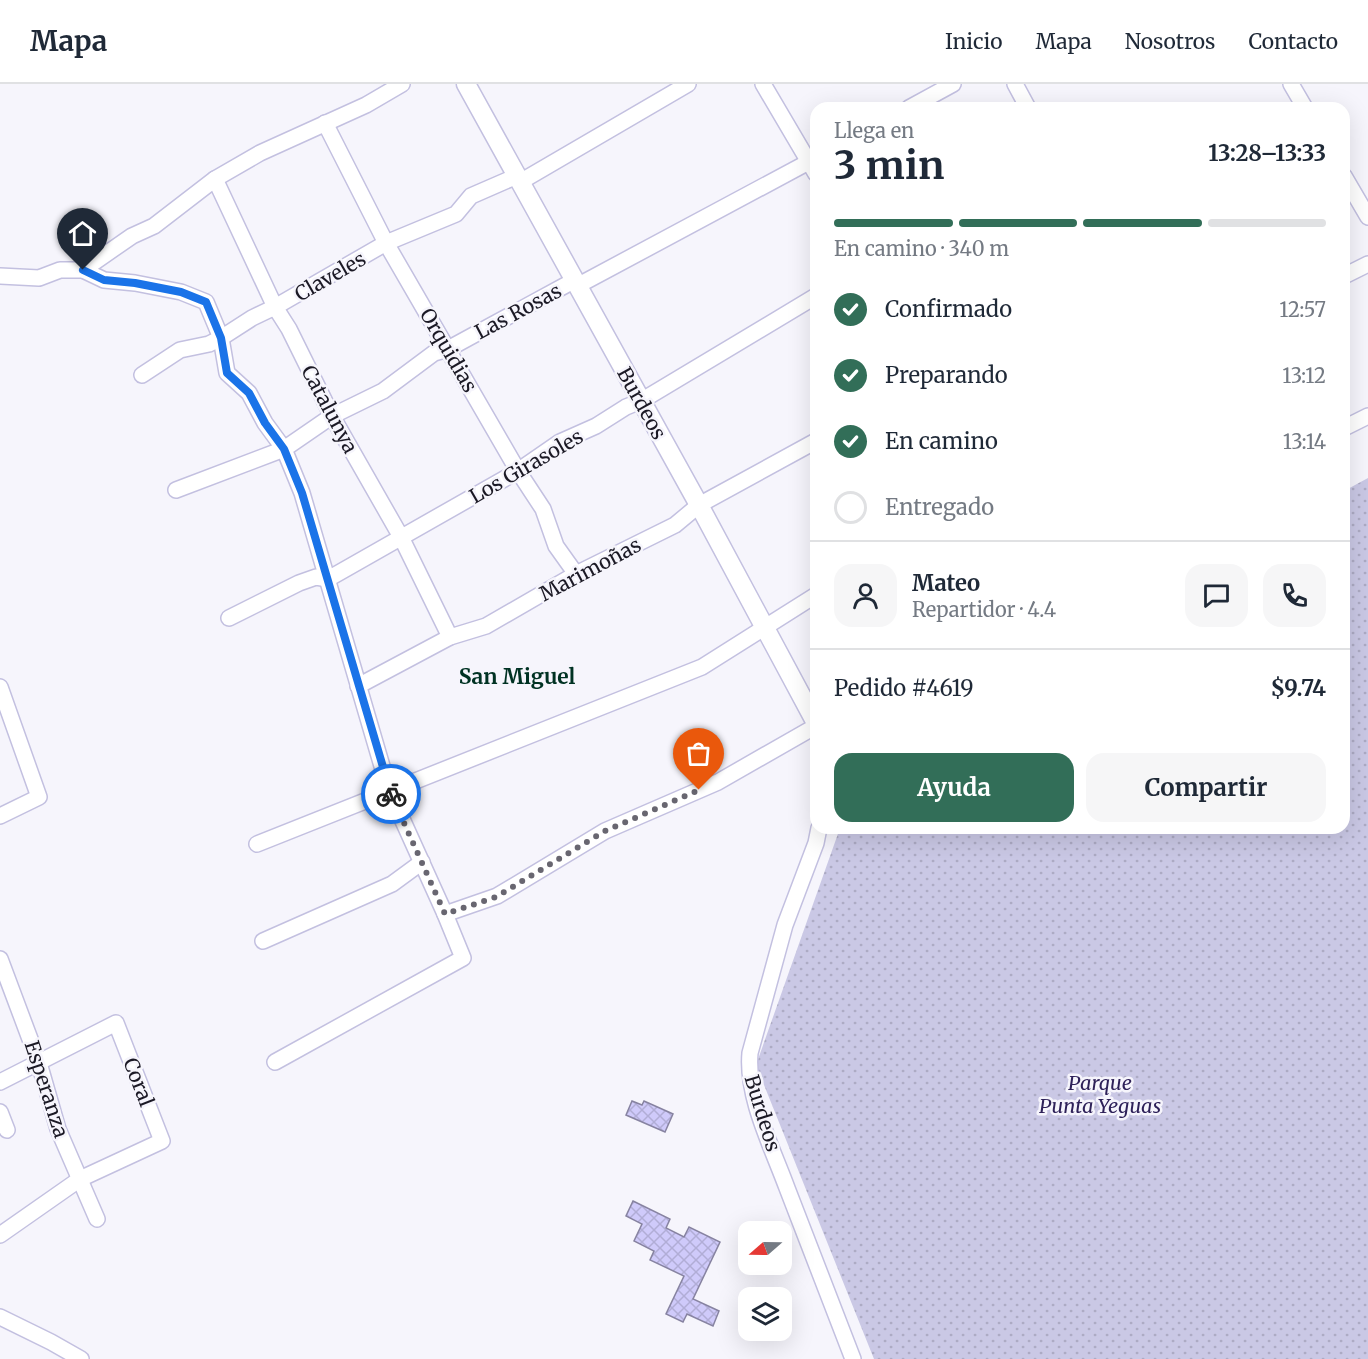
<!DOCTYPE html>
<html lang="es">
<head>
<meta charset="utf-8">
<style>
	body { margin:0; font-family:Merriweather,serif; background:#f6f6f7; color:#1f2937; height:100vh; display:flex; flex-direction:column; font-size:22px; white-space:nowrap }
	* { box-sizing:border-box; margin:0 }
	p { font-size:20px; color:#747a83 }
	.icon { flex:none; width:33px; height:33px; fill:none; stroke:currentColor; stroke-width:2; stroke-linecap:round; stroke-linejoin:round }
	.map { position:relative; flex:1; overflow:hidden }
	.drawer { position:absolute; left:810px; top:18px; width:540px; height:732px; display:flex; flex-direction:column; background:#fff; border-radius:18px; box-shadow:0 6px 24px #0002 }
	.drawer>* { flex:none }
	.needle { width:39px; rotate:250deg }
	.tools { position:absolute; left:738px; top:1137px; display:grid; gap:12px }
	.tools a { display:grid; place-items:center; width:54px; height:54px; border-radius:12px; background:#fff; box-shadow:0 6px 24px #0002; font-size:30px }
	.pin { position:absolute; display:grid; place-items:center; width:51px; height:51px; color:#fff; margin:-62px -26px; border-radius:50% 50% 50% 0; rotate:-45deg; box-shadow:0 0 6px #0007 }
	.pin .icon { rotate:45deg }
	.courier { position:absolute; display:grid; place-items:center; width:60px; height:60px; margin:-30px; border:4px solid #1a73e8; border-radius:50%; background:#fff; color:#222; box-shadow:0 2px 8px #0007 }
	.head em { font-style:normal; font-weight:700 }
	.head div { display:flex; flex-direction:column-reverse }
	.head { display:flex; align-items:center; justify-content:space-between; height:102px; padding:0 24px }
	h1 { font-size:39px; font-weight:700; line-height:45px }
	.bar { display:grid; grid-template-columns:repeat(4,1fr); gap:9px 6px; align-content:center; height:72px; padding:0 24px }
	.bar i { height:8px; border-radius:4px; background:#e0e1e3 }
	.bar .selected { background:#326e58 }
	.bar p { grid-column:span 4 }
	.line { display:flex; align-items:center; gap:15px; padding:0 24px; border-top:2px solid #e0e1e3 }
	.line div { flex:1 }
	.round { display:grid; place-items:center; flex:none; width:63px; height:63px; border-radius:18px; background:#f6f6f7 }
	ol { padding:0 24px; list-style:none }
	li { display:flex; align-items:center; gap:18px; height:66px }
	li p { margin-inline-start:auto }
	li .icon { padding:6px; border-radius:50%; background:#326e58; color:#fff; stroke-width:4 }
	li:last-child { color:#747a83 }
	li i { width:33px; height:33px; border:3px solid #e0e1e3; border-radius:50% }
	.action { display:flex; gap:12px; margin-top:auto; padding:12px 24px }
	.action a { flex:1; height:69px; border-radius:18px; background:#326e58; color:#fff; font-size:24px; font-weight:700; line-height:69px; text-align:center }
	.action a+a { background:#f6f6f7; color:#1f2937 }
	header { display:flex; align-items:center; gap:36px; box-sizing:border-box; height:84px; padding:0 30px; background:#fff; border-bottom:2px solid #e0e1e3 }
	header strong { font-size:28px }
	nav { display:flex; gap:33px; margin-inline-start:auto; font-size:21px }
	.map>svg:first-child { display:block }
	.park { fill:url(#park-dots) }
	.building { fill:url(#building-cross-hatch); stroke:#8783a1; stroke-width:1.5 }
	.lines { fill:none; stroke-linecap:round; stroke-linejoin:round }
	.minor-casing { stroke:#c3c0e0; stroke-width:18 }
	.tertiary-casing { stroke:#c3c0e0; stroke-width:21 }
	.minor { stroke:#fff; stroke-width:15 }
	.tertiary { stroke:#fff; stroke-width:18 }
	.done { stroke:#686670; stroke-width:6; stroke-dasharray:0 10.8 }
	.route { stroke:#1a73e8; stroke-width:8 }
	.labels { text-anchor:middle; dominant-baseline:central; stroke-width:5; stroke-linejoin:round; paint-order:stroke }
	.street-label { font-size:20px; fill:#1b1925; stroke:#f6f5fc }
	.park-label { font-size:20px; font-style:italic; fill:#2e2159; stroke:#f6f5fc }
	.neighbourhood-label { font-size:21px; font-weight:bold; fill:#003223; stroke:#f6f5fc }
</style>
</head>
<body>
<header>
<strong>Mapa</strong>
<nav><a>Inicio</a><a>Mapa</a><a>Nosotros</a><a>Contacto</a></nav>
</header>
<div class="map">
<svg width="1368" height="1275" viewBox="0 0 1368 1275">
	<defs>
		<pattern id="park-dots" width="8" height="8" patternUnits="userSpaceOnUse" patternTransform="scale(1.5)"><rect width="8" height="8" fill="#cac8e5"/><path d="M2 2h.1M6 6h.1" fill="none" stroke="#adabc4" stroke-width="1.8" stroke-linecap="round"/></pattern>
		<pattern id="building-cross-hatch" width="8" height="8" patternUnits="userSpaceOnUse" patternTransform="scale(1.5)"><rect width="8" height="8" fill="#cfcafa"/><path d="M0 0l8 8M0 8l8-8" fill="none" stroke="#b1add6"/></pattern>
	</defs>
	<rect width="100%" height="100%" fill="#f6f5fc"/>
	<path class="park" d="M1368 394V1275H874L756 981 840 744H1344V407Z"/>
	<g class="building">
		<path d="M632 1017 642 1021 644 1017 673 1030 665 1048 626 1031Z"/>
		<path d="M633 1117 670 1135 666 1144 684 1153 689 1143 720 1158 693 1215 719 1227 713 1242 687 1230 683 1238 666 1230 684 1192 650 1176 654 1167 634 1157 642 1140 626 1132Z"/>
	</g>
	<g class="lines">
		<g class="minor-casing">
			<g id="minor">
				<path d="M763 0 816 90"/>
				<path d="M1015 0 1028 24"/>
				<path d="M1291 0 1305 24"/>
				<path d="M909 24 953 0"/>
				<path d="M325 39 386 159 518 387 543 425 556 462 576 490"/>
				<path d="M1344 92 1368 133"/>
				<path d="M215 95 275 223 289 245 332 332 401 453 450 553"/>
				<path d="M520 98 688 0"/>
				<path d="M83 186 104 196 135 199 181 208 206 218 221 254 227 289 249 309 265 339 284 365 302 409 389 706 445 830 463 874 275 978"/>
				<path d="M0 192 39 194 60 186H83L132 152 154 142 215 95 260 69 366 21 402 0"/>
				<path d="M1344 192 1368 180"/>
				<path d="M577 202 816 74"/>
				<path d="M142 291 180 266 209 260 221 254 252 234 275 223 386 159 456 130 471 112 517 92"/>
				<path d="M1344 344 1368 332"/>
				<path d="M176 406 284 365 332 332 383 307 434 269 448 265 575 196"/>
				<path d="M229 534 299 499 316 493 328 495 518 387 560 358 596 342 626 323 641 317 816 212"/>
				<path d="M358 602 450 553 486 542 576 490 675 441 699 421 816 357"/>
				<path d="M0 603 39 713 0 732"/>
				<path d="M819 744 816 759 785 841 750 969C746 1013 772 1063 787 1104 809 1161 831 1218 853 1275"/>
				<path d="M257 760 702 583 816 511"/>
				<path d="M445 830 497 812 605 747 718 698 816 642"/>
				<path d="M263 857 392 800 422 778"/>
				<path d="M0 875 39 979 58 1045 97 1135"/>
				<path d="M0 998 116 939 162 1057 80 1095 0 1151"/>
				<path d="M0 1028 7 1046"/>
				<path d="M0 1233 51 1258 81 1275"/>
			</g>
		</g>
		<g class="tertiary-casing">
			<path id="tertiary" d="M466 0 699 421 816 639"/>
		</g>
		<use href="#minor" class="minor"/>
		<use href="#tertiary" class="tertiary"/>
	</g>
	<g class="lines">
		<path class="done" d="M391 710 445 830 496 813 605 747 699 706"/>
		<path class="route" d="M83 186 104 196 135 199 181 208 206 218 221 254 227 289 249 309 265 339 284 365 302 409 391 710"/>
	</g>
	<g class="labels">
		<g class="street-label">
			<text transform="translate(330 192) rotate(-30)">Claveles</text>
			<text transform="translate(518 227) rotate(-28)">Las Rosas</text>
			<text transform="translate(449 266) rotate(60)">Orquidias</text>
			<text transform="translate(642 319) rotate(61)">Burdeos</text>
			<text transform="translate(330 325) rotate(62)">Catalunya</text>
			<text transform="translate(526 382) rotate(-30)">Los Girasoles</text>
			<text transform="translate(590 485) rotate(-28)">Marimoñas</text>
			<text transform="translate(139 998) rotate(69)">Coral</text>
			<text transform="translate(47 1005) rotate(72)">Esperanza</text>
			<text transform="translate(763 1029) rotate(73)">Burdeos</text>
		</g>
		<g class="park-label">
			<text x="1100" y="998">Parque<tspan x="1100" dy="23">Punta Yeguas</tspan></text>
		</g>
		<g class="neighbourhood-label">
			<text x="517" y="592">San Miguel</text>
		</g>
	</g>
</svg>
<div class="tools">
<a><svg class="needle" viewBox="-14 -14 28 28"><path d="M0-13l5 13h-10z" fill="#e53935"/><path d="M0 13l5-13h-10z" fill="#747a83"/></svg></a>
<a><svg class="icon" aria-label="layers" viewBox="0 0 24 24"><path d="M12 4l9 5-9 5-9-5zM3 14l9 5 9-5"/></svg></a>
</div>
<div class="pin" style="left:699px;top:706px;background:#ea580c"><svg class="icon" aria-label="bag" viewBox="0 0 24 24"><path d="M5 8h14l-1 12H6zM9 8a3 3 0 0 1 6 0"/></svg></div>
<div class="pin" style="left:83px;top:186px;background:#1f2937"><svg class="icon" aria-label="home" viewBox="0 0 24 24"><path d="M3 11l9-7 9 7M6 9v11h12V9"/></svg></div>
<div class="courier" style="left:391px;top:710px"><svg class="icon" aria-label="bike" viewBox="0 0 24 24"><circle cx="6" cy="16" r="4"/><circle cx="18" cy="16" r="4"/><path d="M6 16l4-8h5l3 8M10 8l3 8H6M13 5h3"/></svg></div>
<section class="drawer">
<div class="head"><div><h1>3 min</h1><p>Llega en</p></div><em>13:28–13:33</em></div>
<div class="bar"><i class="selected"></i><i class="selected"></i><i class="selected"></i><i></i><p>En camino · 340 m</p></div>
<ol>
<li><svg class="icon" aria-label="check" viewBox="0 0 24 24"><path d="M5 12l5 5 9-10"/></svg>Confirmado<p>12:57</p></li>
<li><svg class="icon" aria-label="check" viewBox="0 0 24 24"><path d="M5 12l5 5 9-10"/></svg>Preparando<p>13:12</p></li>
<li><svg class="icon" aria-label="check" viewBox="0 0 24 24"><path d="M5 12l5 5 9-10"/></svg>En camino<p>13:14</p></li>
<li><i></i>Entregado</li>
</ol>
<div class="line" style="height:108px"><a class="round"><svg class="icon" aria-label="person" viewBox="0 0 24 24"><circle cx="12" cy="8" r="4"/><path d="M4 21q1-7 8-7t8 7"/></svg></a><div><b>Mateo</b><p>Repartidor · 4.4</p></div><a class="round"><svg class="icon" aria-label="chat" viewBox="0 0 24 24"><path d="M4 5h16v11H9l-5 4z"/></svg></a><a class="round"><svg class="icon" aria-label="phone" viewBox="0 0 24 24"><path d="M5 4h4l2 5-3 2q2 4 5 5l2-3 5 2v4C11 20 4 13 5 4z"/></svg></a></div>
<div class="line" style="height:78px"><div>Pedido #4619</div><b>$9.74</b></div>
<div class="action"><a>Ayuda</a><a>Compartir</a></div>
</section>
</div>
</body>
</html>
